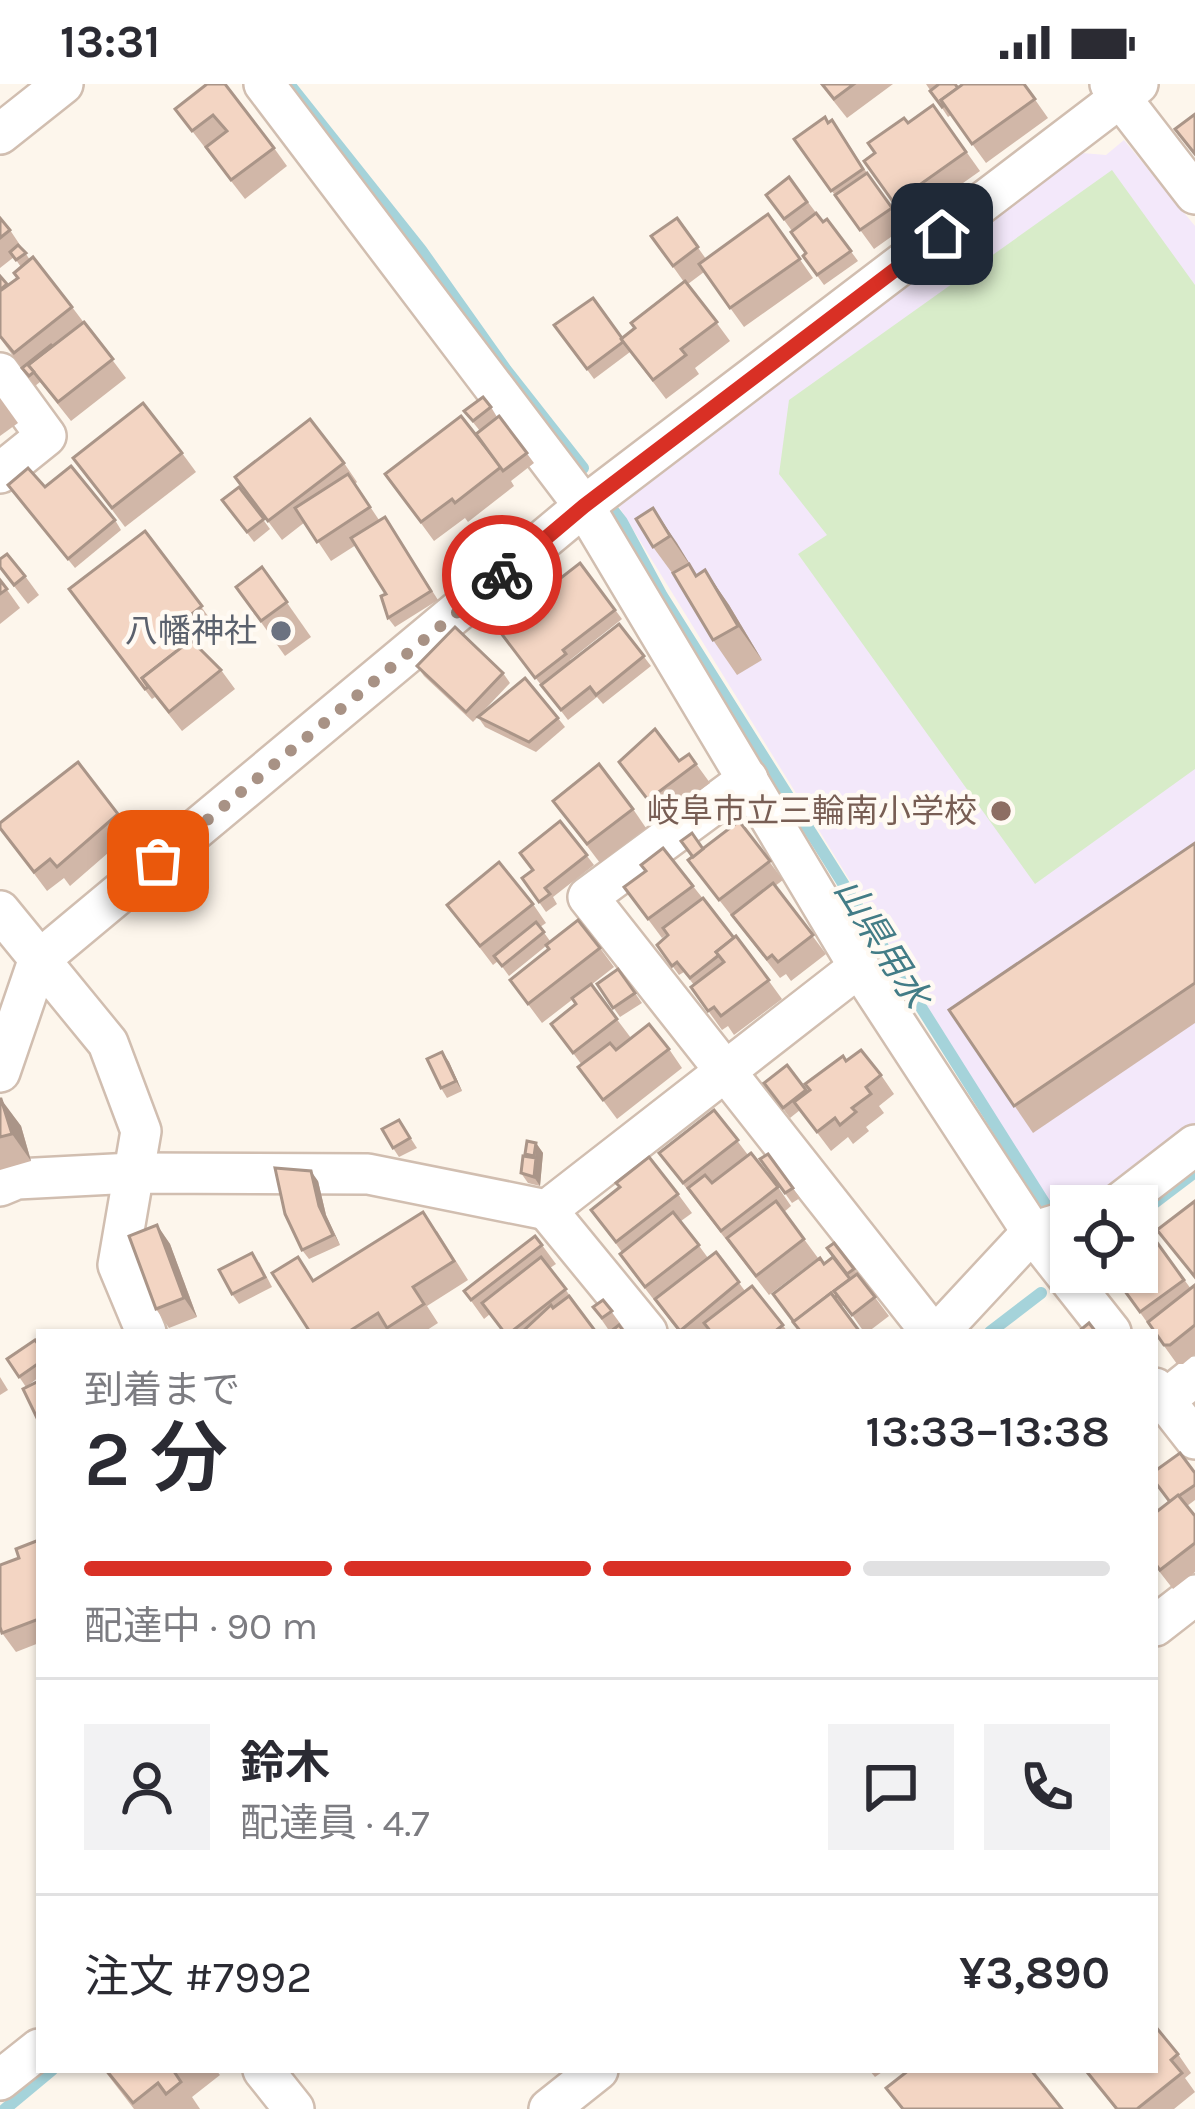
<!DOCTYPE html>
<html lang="ja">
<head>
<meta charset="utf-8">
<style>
	body { margin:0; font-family:Karla,"Noto Sans JP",sans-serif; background:#f2f2f3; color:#2b2b33; height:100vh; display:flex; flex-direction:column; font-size:45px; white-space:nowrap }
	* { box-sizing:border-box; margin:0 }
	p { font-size:39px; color:#7c7c81 }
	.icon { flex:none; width:66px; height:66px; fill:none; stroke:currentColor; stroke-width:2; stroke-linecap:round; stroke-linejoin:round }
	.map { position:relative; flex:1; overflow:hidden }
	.details { position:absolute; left:36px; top:1245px; width:1122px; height:744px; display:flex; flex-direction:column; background:#fff; border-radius:0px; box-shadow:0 3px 9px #0004 }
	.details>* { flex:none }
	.controls { position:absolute; left:1050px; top:1101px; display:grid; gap:24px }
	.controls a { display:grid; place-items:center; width:108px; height:108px; border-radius:0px; background:#fff; box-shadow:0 3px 9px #0004; font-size:60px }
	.pin { position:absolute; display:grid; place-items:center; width:102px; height:102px; color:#fff; margin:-51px; border-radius:24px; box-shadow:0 6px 18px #0006 }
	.courier { position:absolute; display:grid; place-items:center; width:120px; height:120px; margin:-60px; border:9px solid #d93025; border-radius:50%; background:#fff; color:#222; box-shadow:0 3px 15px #0007 }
	.summary em { font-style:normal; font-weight:600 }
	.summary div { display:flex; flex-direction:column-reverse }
	.summary { display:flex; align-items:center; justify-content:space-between; height:204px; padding:0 48px }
	h1 { font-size:78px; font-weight:600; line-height:90px }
	.bar { display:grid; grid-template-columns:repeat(4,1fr); gap:18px 12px; align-content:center; height:144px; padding:0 48px }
	.bar i { height:15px; border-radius:9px; background:#e1e1e2 }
	.bar .on { background:#d93025 }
	.bar p { grid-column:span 4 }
	.line { display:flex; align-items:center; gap:30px; padding:0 48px; border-top:3px solid #e1e1e2 }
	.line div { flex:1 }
	.round { display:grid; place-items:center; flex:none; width:126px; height:126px; border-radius:0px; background:#f2f2f3 }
	.status { display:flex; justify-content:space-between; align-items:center; height:84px; padding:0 60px; background:#fff; direction:ltr }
	.status svg { height:33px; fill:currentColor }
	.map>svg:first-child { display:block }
	.education { fill:#f3e8fa }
	.green { fill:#d8ecc9 }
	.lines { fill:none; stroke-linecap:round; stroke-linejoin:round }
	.stream { stroke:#a5d3da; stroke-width:12 }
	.minor-casing { stroke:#d1beb0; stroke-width:44 }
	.minor { stroke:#fff; stroke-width:39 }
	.wall { fill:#d1b7a8 }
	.shaded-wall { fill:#aa9588 }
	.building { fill:#f3d5c3; stroke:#aa9588; stroke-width:3 }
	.done { stroke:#a89285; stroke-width:12; stroke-dasharray:0 21.6 }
	.route { stroke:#d93025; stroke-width:15 }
	.worship-dot { fill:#6b7280; stroke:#fffaf3; stroke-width:4.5 }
	.education-dot { fill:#8d6e63; stroke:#fffaf3; stroke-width:4.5 }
	.labels { text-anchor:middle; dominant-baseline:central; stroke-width:9; stroke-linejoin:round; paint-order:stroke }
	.worship-label { font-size:33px; fill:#5b616d; stroke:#fffaf3; text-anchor:end }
	.education-label { font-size:33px; fill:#785e54; stroke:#fffaf3; text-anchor:end }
	.water-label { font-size:36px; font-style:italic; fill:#437c86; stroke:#fffaf3 }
</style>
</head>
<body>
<div class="status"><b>13:31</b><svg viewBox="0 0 49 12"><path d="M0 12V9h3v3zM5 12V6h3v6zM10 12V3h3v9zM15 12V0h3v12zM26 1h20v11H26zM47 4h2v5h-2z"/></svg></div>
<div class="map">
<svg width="1195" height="2025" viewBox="0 0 1195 2025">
	<rect width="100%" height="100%" fill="#fdf6ec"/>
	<path class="education" d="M1124 56 1195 142V1041L1091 1122H1051L613 413 1082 69 1106 71Z"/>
	<path class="green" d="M1112 86 1195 201V685L1035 800 798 470 827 451 779 390 789 316Z"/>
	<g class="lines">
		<g class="stream">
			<path d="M289 0 421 166 506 286 583 384"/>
			<path d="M605 416 622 438 662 512 1045 1120"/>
			<path d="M1137 1132 1195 1088"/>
			<path d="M990 1248 1041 1209"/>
			<path d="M5 2025 52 1986"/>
		</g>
		<g class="minor-casing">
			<g id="minor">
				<path d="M264 0 584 422 859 883 1032 1148 1111 1248"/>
				<path d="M1110 0 1195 110"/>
				<path d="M0 50 63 0"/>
				<path d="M0 289 46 352 0 389"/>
				<path d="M748 695 588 813 931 1248"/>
				<path d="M0 827 108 959 141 1047 118 1181 146 1248"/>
				<path d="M0 988 38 877 584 422 1138 0"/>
				<path d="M0 1102 17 1095 133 1089 368 1090 547 1126 859 883"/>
				<path d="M1116 1122 1195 1061"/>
				<path d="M547 1126 647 1248"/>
				<path d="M939 1248 1032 1148 1071 1136"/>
				<path d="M1155 1304 1195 1355"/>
				<path d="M1165 1316 1195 1292"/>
				<path d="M1155 1542 1195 1511"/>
				<path d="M263 1986 294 2025"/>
				<path d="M0 1996 39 1965"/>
				<path d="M549 2025 598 1986"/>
			</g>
		</g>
		<use href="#minor" class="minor"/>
	</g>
	<g class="wall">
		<path d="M207 0 274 64 287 82 245 115 175 25Z"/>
		<path d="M820 0H893L847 34Z"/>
		<path d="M926 0H955L958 4 1024 0 1048 34 986 79 951 31 948 33Z"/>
		<path d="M933 21 980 87 908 138 864 77Z"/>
		<path d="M828 39 845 55 867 89 905 143 874 165 794 55Z"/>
		<path d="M789 93 823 138 827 135 858 177 824 201 803 172 806 169 792 147 766 111Z"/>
		<path d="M768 130 813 194 744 243 704 188 688 200 730 257 695 284 699 290 666 315 630 268 594 295 554 241 622 254 684 198 651 152 677 134 706 175Z"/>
		<path d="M0 134 10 146 30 176 72 223 126 294 71 337 40 298 35 302 0 254V192L8 201 18 194 21 183 14 173 0 184Z"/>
		<path d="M0 314 18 339 0 352Z"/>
		<path d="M491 323 497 333 480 347 464 327Z"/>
		<path d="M499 332 534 379 511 397 514 402 468 438 465 434 434 457 385 390 476 350Z"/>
		<path d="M182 369 196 388 125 443 73 374Z"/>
		<path d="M344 379 357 398 355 400 379 436 385 433 438 516 395 543 388 534 386 510 356 461 331 477 305 438 282 456 235 393Z"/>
		<path d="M45 403 115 436 121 446 75 484 15 410Z"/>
		<path d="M239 403 270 445 254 458 222 416Z"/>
		<path d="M653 424 697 491 705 486 729 521 762 576 737 591 713 556 678 497 653 463Z"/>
		<path d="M145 447 208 532 177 556 182 563 221 586 235 605 182 647 155 613 152 615 69 505Z"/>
		<path d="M580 479 622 535 570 576 571 577 619 540 651 582 603 620 597 613 568 636 485 528 526 521Z"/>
		<path d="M262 483 311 553 285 572 236 503Z"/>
		<path d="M0 484 25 492 39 511 28 520Z"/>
		<path d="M0 496 20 524 0 540Z"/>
		<path d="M417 582 503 589 510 599 473 638 424 592Z"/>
		<path d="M478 633 558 634 565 643 536 668 485 643Z"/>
		<path d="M689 670 710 699 662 735 619 678 679 677Z"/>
		<path d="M553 717 633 725 646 744 600 779Z"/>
		<path d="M118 730 131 749 70 802 64 794 47 807 0 744Z"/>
		<path d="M560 737 594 781 553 813 557 820 546 828 522 794 533 786Z"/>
		<path d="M739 737 783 796 775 802 826 870 791 897 786 890 780 894 688 776Z"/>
		<path d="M1195 759V939L1033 1049 949 926Z"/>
		<path d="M663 764 734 854 736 852 782 915 734 951 728 942 722 946 691 903 694 901 684 888 679 891 657 861 668 851 667 850 662 854 624 803 646 787Z"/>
		<path d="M533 820 546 839 540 843 550 857 600 864 614 883 591 901 631 954 669 965 682 984 617 1035 578 983 582 981 551 940 576 920 573 915 542 939 510 896 549 865 546 862 509 892 498 877 493 881 447 821Z"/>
		<path d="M618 885 642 919 620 933 597 900Z"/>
		<path d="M442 968 449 978 462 1007 447 1014 441 1004Z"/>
		<path d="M846 977 881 991 894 1010 879 1022 884 1029 866 1043 869 1047 853 1060 848 1053 831 1067 800 1026 790 1034 764 999 807 1007Z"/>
		<path d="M0 1015 21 1042 31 1077 0 1086Z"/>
		<path d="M714 1026 748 1071 778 1103 791 1122 784 1128 818 1174 769 1211 659 1069Z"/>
		<path d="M399 1036 417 1064 399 1073 393 1064Z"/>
		<path d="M536 1059 543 1069 540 1102 528 1099 521 1089 527 1073 525 1070Z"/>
		<path d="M768 1070 800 1114 792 1119 760 1075Z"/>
		<path d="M318 1097 326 1131 340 1161 309 1175 302 1166Z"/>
		<path d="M678 1110 692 1129 681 1137 708 1174 716 1168 745 1207 752 1202 788 1248H679L633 1189 620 1170 622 1168 591 1126Z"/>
		<path d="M157 1141 170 1160 197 1233 169 1244 156 1225Z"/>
		<path d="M437 1147 468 1196 427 1222 438 1239 424 1248H310L314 1196Z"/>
		<path d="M1153 1153 1191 1205 1195 1202V1270L1183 1280H1177L1111 1188Z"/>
		<path d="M834 1159 889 1232 868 1248H864L845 1221 794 1238 824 1180 833 1173Z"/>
		<path d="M542 1161 556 1180 550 1184 596 1248H504L490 1230 484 1235 464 1207Z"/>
		<path d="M259 1178 272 1203 239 1220 232 1210Z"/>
		<path d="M603 1216 625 1246 624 1247 610 1248 593 1223Z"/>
		<path d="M39 1261V1293L26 1303 7 1275Z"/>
		<path d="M0 1293 8 1306 0 1311Z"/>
		<path d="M1155 1385 1156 1386 1195 1389V1416L1187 1422 1195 1432V1488L1173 1505 1155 1482V1429L1169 1418 1155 1399Z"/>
		<path d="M39 1456V1559L16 1568 2 1549 19 1474Z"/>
		<path d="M1178 1970 1191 1989 1185 1994 1195 2008 1174 2025H1115L1087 1988Z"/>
		<path d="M104 1986H216L220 1991 192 2013 200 2025H134Z"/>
		<path d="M869 1986H885L875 1993Z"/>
	</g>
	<g class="shaded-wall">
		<path d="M653 424 677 459 694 487 670 452Z"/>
		<path d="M705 486 729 521 762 576 738 542Z"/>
		<path d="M442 968 449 978 462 1007 456 997Z"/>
		<path d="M1 1015 21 1042 31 1077 12 1050Z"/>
		<path d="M536 1059 543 1069 540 1102 534 1093Z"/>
		<path d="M311 1087 318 1097 326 1131 340 1161 319 1122Z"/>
		<path d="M157 1141 170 1160 197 1233 184 1214Z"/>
	</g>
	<g class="building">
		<path d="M207 0H225L274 64 231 96 206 63 227 47 213 31 192 47 175 25Z"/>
		<path d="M822 0H854L834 15Z"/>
		<path d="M939 0H955L958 4 941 16 944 21 942 23 930 7Z"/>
		<path d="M963 0H1024L1035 15 972 60 941 16Z"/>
		<path d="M933 21 966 68 894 119 864 77 875 69 868 59 904 34 908 39Z"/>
		<path d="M1195 30V70L1175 45Z"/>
		<path d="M825 33 828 39 832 36 863 85 831 107 794 55Z"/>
		<path d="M867 89 892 124 860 146 835 111Z"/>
		<path d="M789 93 807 118 784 135 766 111Z"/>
		<path d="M816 129 823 138 827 135 851 167 817 191 803 172 806 169 791 148Z"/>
		<path d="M768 130 800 175 730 224 699 180Z"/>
		<path d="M0 134 10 146 0 154Z"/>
		<path d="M677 134 698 163 673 182 651 152Z"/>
		<path d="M18 161 26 169 16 176 10 168Z"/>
		<path d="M33 173 72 223 14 269 0 252V207L18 194 14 189Z"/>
		<path d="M0 192 7 200 0 206Z"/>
		<path d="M685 197 717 238 681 265 686 271 653 296 621 255 635 244 631 239Z"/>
		<path d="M593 214 622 254 621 255 623 258 587 285 554 241Z"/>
		<path d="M84 238 113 275 58 318 28 281Z"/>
		<path d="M51 261 52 262 28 281 34 288 29 292 22 284Z"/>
		<path d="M483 313 491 323 473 337 464 327Z"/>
		<path d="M143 319 182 369 112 424 73 374Z"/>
		<path d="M461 332 501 383 455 419 452 415 421 438 385 390Z"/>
		<path d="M499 332 527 369 503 387 476 350Z"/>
		<path d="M310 335 344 379 268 437 235 393Z"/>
		<path d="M71 382 115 436 68 475 8 401 28 384 45 403Z"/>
		<path d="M348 390 370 423 317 458 295 424Z"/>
		<path d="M239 403 264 435 247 448 222 416Z"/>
		<path d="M653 424 670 452 653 463 636 435Z"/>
		<path d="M385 433 431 507 388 534 381 512 386 510 351 454Z"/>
		<path d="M145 447 202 522 170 547 182 563 142 594 148 603 145 605 69 505Z"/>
		<path d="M7 470 25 492 14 501 0 483V475Z"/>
		<path d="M580 479 615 526 563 566 566 570 535 594 485 528 515 506 526 521Z"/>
		<path d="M689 480 696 492 705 486 738 542 713 556 673 489Z"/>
		<path d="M262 483 287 518 261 537 236 503Z"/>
		<path d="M0 496 7 505 0 510Z"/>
		<path d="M619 540 644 572 596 611 590 603 561 626 541 601Z"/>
		<path d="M455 543 503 589 466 628 417 582Z"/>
		<path d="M191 556 221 586 169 628 142 594Z"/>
		<path d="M525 594 558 634 529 658 478 633Z"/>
		<path d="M655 645 679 677 689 670 696 680 648 716 619 678Z"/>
		<path d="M78 678 118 730 57 783 50 775 34 788 0 744V739Z"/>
		<path d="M599 680 633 725 587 760 553 717Z"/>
		<path d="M560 737 587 771 545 804 550 810 539 818 522 794 533 786 520 769Z"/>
		<path d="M739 737 770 777 719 816 688 776Z"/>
		<path d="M692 749 703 765 693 773 681 757Z"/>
		<path d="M1195 759V899L1014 1022 949 926Z"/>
		<path d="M663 764 693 802 648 835 624 803 646 787 641 781Z"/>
		<path d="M499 778 533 820 480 862 447 821Z"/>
		<path d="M773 799 813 851 778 878 772 871 767 875 732 831Z"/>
		<path d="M703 814 734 854 716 868 719 871 690 894 677 878 672 882 657 861 668 851 663 844Z"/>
		<path d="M578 836 600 864 528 920 510 896 549 865 546 861Z"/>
		<path d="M536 838 544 848 502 882 494 872Z"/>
		<path d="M736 852 769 896 721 932 714 923 708 927 691 903 724 878 716 868Z"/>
		<path d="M618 885 635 909 613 924 597 900Z"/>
		<path d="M591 900 617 935 573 969 551 940 576 920 572 914Z"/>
		<path d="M649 940 669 965 603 1016 578 983 610 959 616 966Z"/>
		<path d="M861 966 881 991 866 1003 871 1010 852 1024 856 1028 840 1041 835 1034 817 1048 794 1018 810 1006 805 1000 843 972 846 977Z"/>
		<path d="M442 968 456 997 441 1004 427 975Z"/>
		<path d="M787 981 806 1006 783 1024 764 999Z"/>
		<path d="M0 1015H1L12 1050 0 1053Z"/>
		<path d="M714 1026 738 1056 683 1099 659 1069Z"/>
		<path d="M399 1036 410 1054 393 1064 382 1045Z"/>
		<path d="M527 1057 536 1059 534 1072 525 1070Z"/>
		<path d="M751 1069 778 1103 721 1147 688 1104 705 1091 712 1099Z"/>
		<path d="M768 1070 793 1104 785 1109 760 1075Z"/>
		<path d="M523 1072 536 1074 534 1093 521 1089Z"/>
		<path d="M649 1073 678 1110 616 1158 591 1126 620 1103 616 1099Z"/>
		<path d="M275 1084 311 1087 319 1122 333 1151 302 1166 285 1130Z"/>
		<path d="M776 1117 804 1155 756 1192 727 1154Z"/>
		<path d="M1195 1117V1193L1157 1146Z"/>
		<path d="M423 1128 454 1177 413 1203 424 1220 387 1244 378 1229 348 1248H310L272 1189 298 1173 313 1197Z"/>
		<path d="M673 1128 699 1161 645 1203 620 1170Z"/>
		<path d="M157 1141 184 1214 156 1225 129 1152Z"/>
		<path d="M535 1152 542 1161 471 1216 464 1207Z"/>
		<path d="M1153 1153 1184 1196 1140 1228 1111 1188H1137V1165Z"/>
		<path d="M834 1159 854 1185 847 1190 827 1164Z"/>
		<path d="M716 1168 739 1198 680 1247 655 1215Z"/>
		<path d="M252 1169 265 1193 232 1210 219 1186Z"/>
		<path d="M541 1173 566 1205 511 1248H504L482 1219Z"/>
		<path d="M833 1173 850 1195 834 1207 838 1211 834 1214 831 1209 794 1238 773 1210 820 1174 824 1180Z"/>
		<path d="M857 1190 875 1213 852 1231 834 1207Z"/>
		<path d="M1195 1201V1241L1170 1261H1164L1148 1238Z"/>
		<path d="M752 1202 783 1241 774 1248H711L704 1239Z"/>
		<path d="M831 1209 860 1248H801L793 1238Z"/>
		<path d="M569 1212 596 1248H522L551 1221 553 1224Z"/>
		<path d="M603 1216 612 1227 602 1234 593 1223Z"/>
		<path d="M1089 1239 1096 1248H1078Z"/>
		<path d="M619 1241 624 1248H610Z"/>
		<path d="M35 1256 39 1261V1279L19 1293 7 1275Z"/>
		<path d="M39 1297V1329L37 1330 38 1336 23 1305Z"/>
		<path d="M1180 1369 1195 1389V1401L1170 1418 1155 1398V1387Z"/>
		<path d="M1178 1411 1195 1432V1459L1160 1486 1155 1479V1429Z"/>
		<path d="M39 1456V1535L2 1549 0 1543V1481L19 1474 16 1465Z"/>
		<path d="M1155 1942 1178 1970 1171 1976 1182 1989 1137 2025H1117L1087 1988 1090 1986H1155Z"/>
		<path d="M106 1986H173L181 1998 166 2010 158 1999 133 2019Z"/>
		<path d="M909 1986H1031L1062 2025H903L886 2004Z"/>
	</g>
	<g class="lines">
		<path class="done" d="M158 777 502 491"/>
		<path class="route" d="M502 491 584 422 942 150"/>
	</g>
	<circle class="worship-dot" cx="281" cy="547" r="12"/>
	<circle class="education-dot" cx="1001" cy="727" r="12"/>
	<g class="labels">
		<g class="worship-label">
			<text x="257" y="547">八幡神社</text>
		</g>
		<g class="education-label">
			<text x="977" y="727">岐阜市立三輪南小学校</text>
		</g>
		<g class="water-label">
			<text transform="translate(882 859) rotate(58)">山県用水</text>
		</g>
	</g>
</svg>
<div class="controls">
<a><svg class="icon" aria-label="locate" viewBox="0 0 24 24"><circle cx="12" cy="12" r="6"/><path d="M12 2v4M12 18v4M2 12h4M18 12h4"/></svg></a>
</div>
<div class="pin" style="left:158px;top:777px;background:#ea580c"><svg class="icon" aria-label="bag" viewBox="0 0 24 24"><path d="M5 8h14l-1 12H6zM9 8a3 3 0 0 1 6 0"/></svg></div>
<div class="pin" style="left:942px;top:150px;background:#1f2937"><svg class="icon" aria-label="home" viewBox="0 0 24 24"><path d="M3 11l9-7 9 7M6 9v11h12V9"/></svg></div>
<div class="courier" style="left:502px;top:491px"><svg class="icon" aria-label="bike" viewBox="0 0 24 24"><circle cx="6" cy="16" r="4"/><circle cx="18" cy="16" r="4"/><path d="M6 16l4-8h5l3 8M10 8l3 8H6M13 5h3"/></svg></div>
<section class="details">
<div class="summary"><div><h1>2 分</h1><p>到着まで</p></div><em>13:33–13:38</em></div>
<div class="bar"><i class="on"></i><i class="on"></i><i class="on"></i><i></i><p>配達中 · 90 m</p></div>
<div class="line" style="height:216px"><a class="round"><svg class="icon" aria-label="person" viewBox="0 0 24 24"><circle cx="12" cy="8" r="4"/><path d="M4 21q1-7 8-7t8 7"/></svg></a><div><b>鈴木</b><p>配達員 · 4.7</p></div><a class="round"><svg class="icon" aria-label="chat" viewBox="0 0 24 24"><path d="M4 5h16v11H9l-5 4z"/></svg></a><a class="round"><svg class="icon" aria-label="phone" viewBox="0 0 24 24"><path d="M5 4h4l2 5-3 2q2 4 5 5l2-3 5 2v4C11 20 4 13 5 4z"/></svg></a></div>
<div class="line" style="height:156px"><div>注文 #7992</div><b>¥3,890</b></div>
</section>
</div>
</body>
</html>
